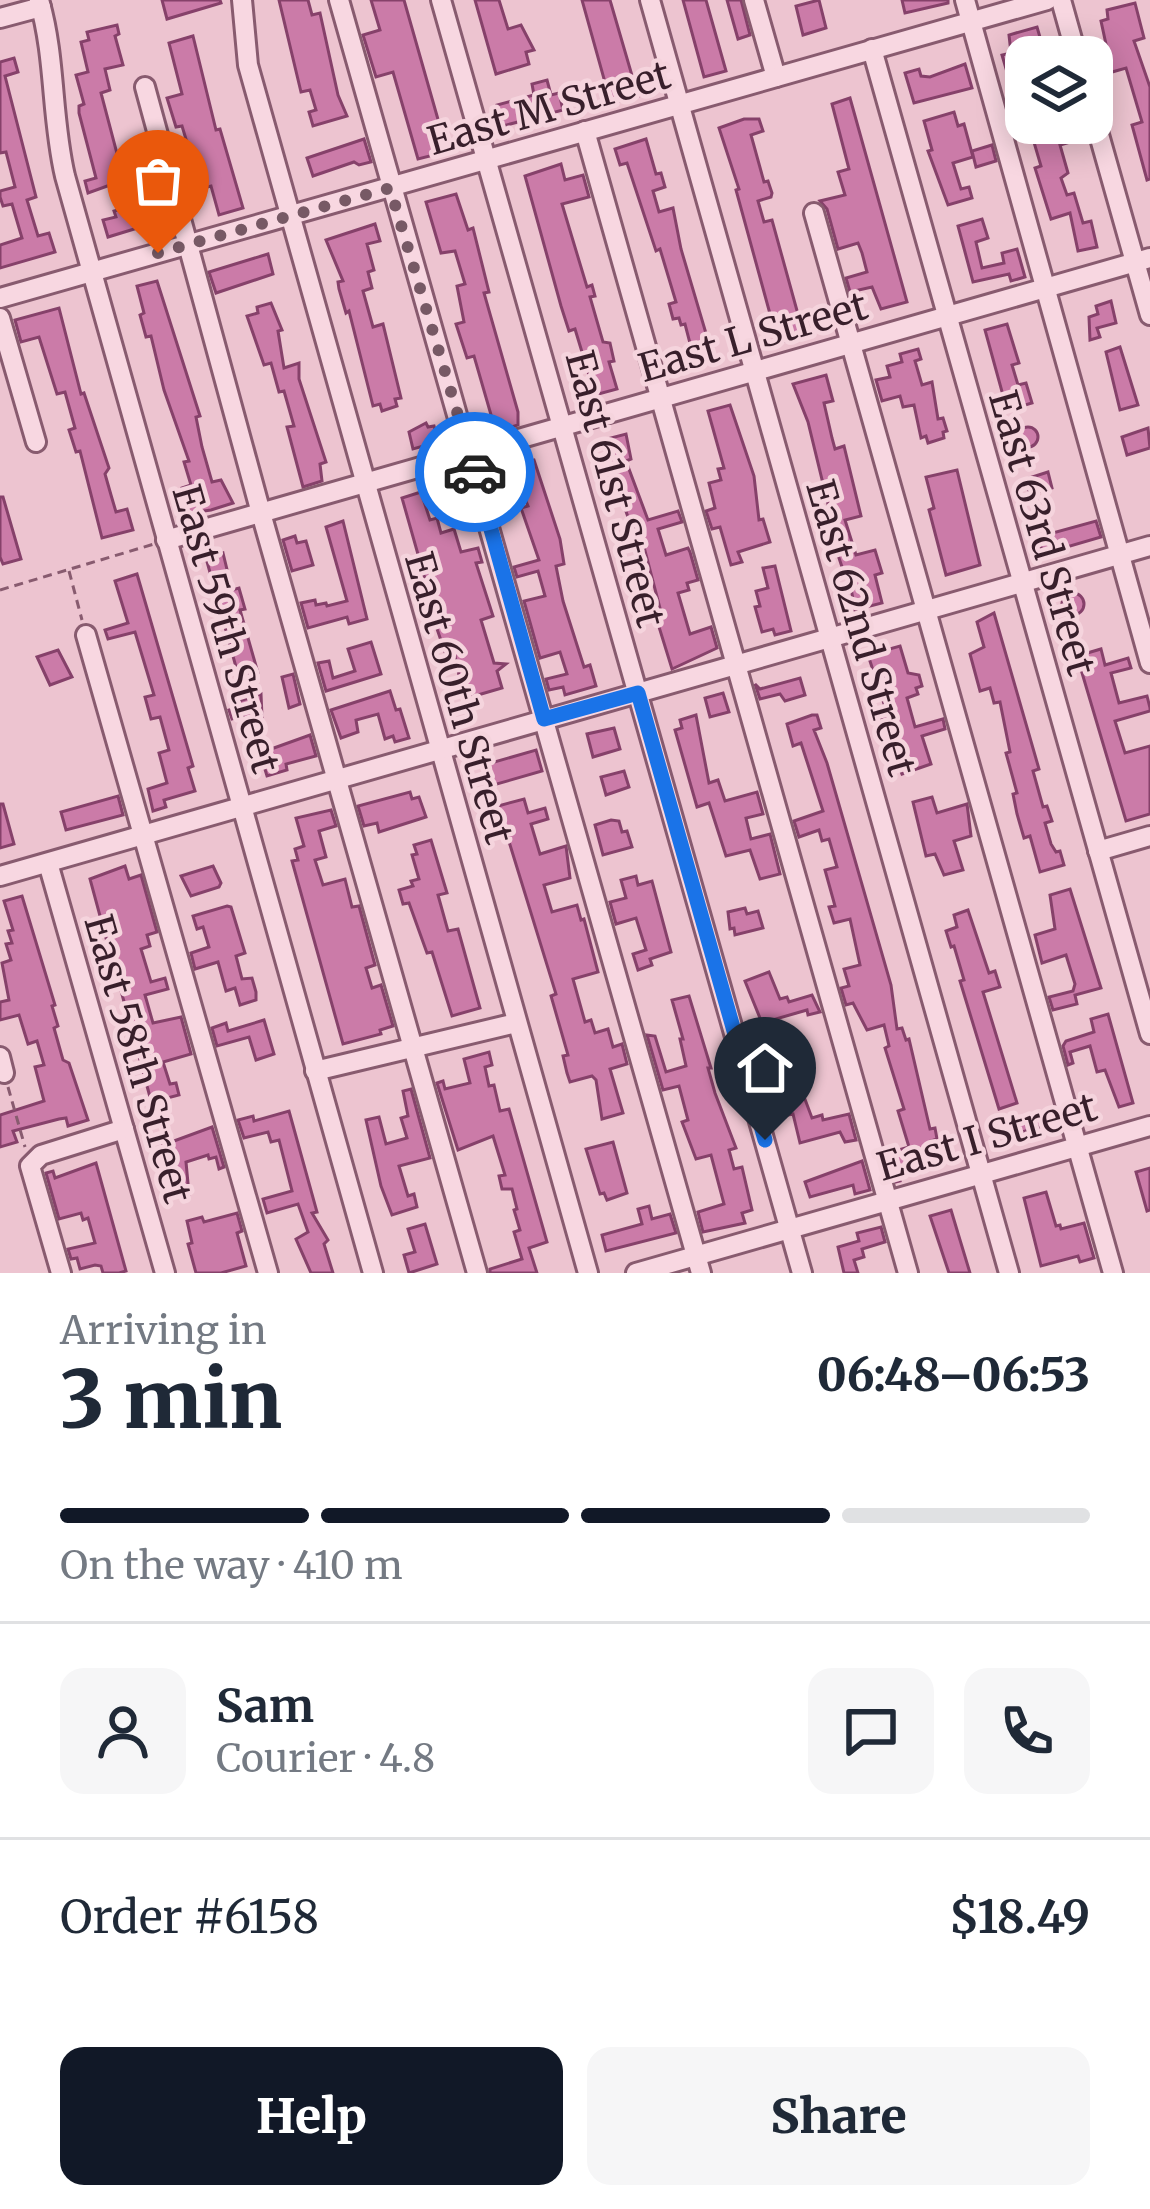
<!DOCTYPE html>
<html lang="en">
<head>
<meta charset="utf-8">
<style>
	body { margin:0; font-family:Merriweather,serif; background:#f6f6f7; color:#1f2937; height:100vh; display:flex; flex-direction:column; font-size:45px; white-space:nowrap }
	* { box-sizing:border-box; margin:0 }
	p { font-size:39px; color:#747a83 }
	.icon { flex:none; width:66px; height:66px; fill:none; stroke:currentColor; stroke-width:2; stroke-linecap:round; stroke-linejoin:round }
	.map { position:relative; height:1273px; overflow:hidden }
	.panel { display:flex; flex-direction:column; background:#fff; flex:1 }
	.panel>* { flex:none }
	.fabs { position:absolute; left:1005px; top:36px; display:grid; gap:24px }
	.fabs a { display:grid; place-items:center; width:108px; height:108px; border-radius:24px; background:#fff; box-shadow:0 6px 30px #0003; font-size:60px }
	.pin { position:absolute; display:grid; place-items:center; width:102px; height:102px; color:#fff; margin:-123px -51px; border-radius:50% 50% 50% 0; rotate:-45deg; box-shadow:0 0 12px #0007 }
	.pin .icon { rotate:45deg }
	.courier { position:absolute; display:grid; place-items:center; width:120px; height:120px; margin:-60px; border:9px solid #1a73e8; border-radius:50%; background:#fff; color:#222; box-shadow:0 3px 15px #0007 }
	.head em { font-style:normal; font-weight:800 }
	.head div { display:flex; flex-direction:column-reverse }
	.head { display:flex; align-items:center; justify-content:space-between; height:204px; padding:0 60px }
	h1 { font-size:78px; font-weight:800; line-height:90px }
	.bar { display:grid; grid-template-columns:repeat(4,1fr); gap:18px 12px; align-content:center; height:144px; padding:0 60px }
	.bar i { height:15px; border-radius:9px; background:#e0e1e3 }
	.bar .selected { background:#111827 }
	.bar p { grid-column:span 4 }
	.line { display:flex; align-items:center; gap:30px; padding:0 60px; border-top:3px solid #e0e1e3 }
	.line div { flex:1 }
	.round { display:grid; place-items:center; flex:none; width:126px; height:126px; border-radius:24px; background:#f6f6f7 }
	.primary-button { display:flex; gap:24px; margin-top:auto; padding:24px 60px }
	.primary-button a { flex:1; height:138px; border-radius:24px; background:#111827; color:#fff; font-size:48px; font-weight:800; line-height:138px; text-align:center }
	.primary-button a+a { background:#f6f6f7; color:#1f2937 }
	.map>svg:first-child { display:block }
	.building { fill:#cb7ba8; stroke:#86416a; stroke-width:3 }
	.lines { fill:none; stroke-linecap:round; stroke-linejoin:round }
	.minor-casing { stroke:#885b6f; stroke-width:24 }
	.path { stroke:#885b6f; stroke-width:3; stroke-dasharray:9 6; stroke-linecap:butt }
	.minor { stroke:#f8d7e1; stroke-width:18 }
	.done { stroke:#775965; stroke-width:12; stroke-dasharray:0 21.6 }
	.route { stroke:#1a73e8; stroke-width:15 }
	.labels { text-anchor:middle; dominant-baseline:central; stroke-width:9; stroke-linejoin:round; paint-order:stroke }
	.street-label { font-size:39px; fill:#381f2b; stroke:#f5d4dd }
</style>
</head>
<body>
<div class="map">
<svg width="1150" height="1273" viewBox="0 0 1150 1273">
	<rect width="100%" height="100%" fill="#edc4d0"/>
	<g class="building">
		<path d="M162 0H220L221 3 167 19Z"/>
		<path d="M279 0H308L312 15 320 13 338 95 347 116 313 126 309 112 316 110 310 90 301 92Z"/>
		<path d="M371 0H404L445 144 436 146 438 154 418 159 393 72 376 77 363 35 380 30Z"/>
		<path d="M475 0H499L508 29 521 25 534 50 526 52 529 64 496 74Z"/>
		<path d="M582 0H610L633 79 637 78 642 95 611 104Z"/>
		<path d="M683 0H706L726 71 704 77Z"/>
		<path d="M727 0H741L750 35 738 39Z"/>
		<path d="M819 0 826 28 803 35 796 6Z"/>
		<path d="M902 0H948V3L905 13Z"/>
		<path d="M1135 3 1144 38 1134 41 1150 87V179L1147 180 1132 125 1142 122 1126 68 1112 72 1101 21 1108 19 1107 10Z"/>
		<path d="M117 25 119 34 115 36 123 65 105 69 110 90 101 93 124 180 88 193 85 181 96 178 79 113V106L84 104 76 75 88 72 81 42 89 40 87 32Z"/>
		<path d="M1037 27 1044 51 1038 52 1039 57H1026V85L1012 89 1002 55 1011 53 1009 35Z"/>
		<path d="M193 36 216 130 220 129 243 208 219 215 211 186 204 188 196 158 192 159 182 126 176 127 167 98 182 94 169 43Z"/>
		<path d="M14 58 18 72 5 76 36 197 27 200 38 236 49 233 55 252 0 268V245L22 238 12 204 3 206 0 197V191L15 187 6 152 0 153V62Z"/>
		<path d="M965 64 972 88 914 103 905 73 919 69 921 76 930 77Z"/>
		<path d="M547 80 551 95 559 93 563 110 503 126 497 105 534 95 532 84Z"/>
		<path d="M850 98 907 302 881 309 872 287 850 292 846 278 867 272 862 253 858 243 838 249 827 209 820 201 845 195 838 172 849 169 832 104Z"/>
		<path d="M954 112 958 126 964 124 973 157 953 163 961 189 969 187 972 198 948 205 928 151 932 150 924 121Z"/>
		<path d="M744 119H759L763 131 751 135 764 182 768 181 772 193 771 197 758 201 764 222 772 220 804 336 778 343 736 190 739 189 719 128Z"/>
		<path d="M1041 123H1059L1062 129 1067 143 1060 145 1068 173 1061 178 1067 195 1074 193 1083 223 1091 221 1097 247 1078 251 1070 213 1051 219 1035 168 1041 166 1033 139 1044 135Z"/>
		<path d="M364 139 371 162 359 165 354 162 313 176 307 158Z"/>
		<path d="M646 139 656 174 661 173 665 187 653 191 659 212 673 208 681 249 713 357 690 364 685 348 691 347 685 324 681 325 679 318 673 319 669 304 676 302 660 249 656 251 627 163 620 165 615 149Z"/>
		<path d="M992 145 996 161 976 167 972 151Z"/>
		<path d="M561 164 565 180 583 175 589 197 562 204 587 287 592 285 595 296 590 297 603 342 610 343 614 361 609 362 617 389 595 395 575 329 569 331 561 306 525 176Z"/>
		<path d="M159 190 167 219 108 237 103 220 116 217 114 211 136 205 134 197Z"/>
		<path d="M456 194 468 230 473 228 489 292 484 293 518 412V425L496 432 474 356 467 358 456 324 464 322 457 286 465 284 455 251 441 253 426 202Z"/>
		<path d="M982 219 988 238 976 242 982 268 1004 263 1002 253 1017 249 1025 277 1011 281 1009 274 973 282 958 226Z"/>
		<path d="M375 224 380 241 367 244 374 270 368 272 372 288 363 291 373 327 383 324 401 398 395 399 397 406 382 411 380 404 373 406 349 311 346 313 339 289 338 282 343 281 326 240Z"/>
		<path d="M268 254 273 274 216 293 209 272Z"/>
		<path d="M157 281 200 416 196 417 202 447 212 482 221 480 233 503 211 510 189 513 182 488 191 485 184 462 189 461 164 390 151 336 146 337 140 315 144 313 137 286Z"/>
		<path d="M1111 301 1116 323 1097 328 1100 337 1090 340 1089 317 1098 314 1096 306Z"/>
		<path d="M271 303 282 330 278 331 284 368 299 363V379L326 462 320 464 322 481 303 487 287 427 294 426 284 391 279 392 271 363 264 365 247 316 258 313 257 307Z"/>
		<path d="M59 308 81 394 84 393 109 468 105 474 111 495 116 512 127 509 133 530 102 538 80 451 76 452 69 430 75 428 65 392 57 394 39 337 21 342 15 320Z"/>
		<path d="M1007 324 1019 363 1012 365 1018 385 1026 383 1032 403 1011 409 1008 398 1004 399 985 330Z"/>
		<path d="M1120 347 1138 405 1120 410 1106 352Z"/>
		<path d="M918 349 921 359 915 361 922 385 932 382 938 419 943 418 947 431 943 432 944 438 928 443 926 436 921 438 914 405 903 407 900 396 882 401 876 380 890 377 887 366 902 362 900 354Z"/>
		<path d="M826 375 833 401 824 403 832 438 835 449 844 446 861 516 845 520 856 555 875 550 882 573 875 575 882 603 855 610 848 572 844 573 831 534 835 533 808 422 793 384Z"/>
		<path d="M730 405 754 476 759 520 763 519 770 542 738 552 742 562 731 565 720 527 712 529 706 511 715 508 709 483 721 480 718 469 724 468 708 411Z"/>
		<path d="M426 423 428 427 434 426 438 442 413 449 409 432Z"/>
		<circle cx="1028" cy="437" r="10"/>
		<path d="M1148 428 1150 448 1127 455 1122 437Z"/>
		<path d="M626 434 631 459 626 461 648 520 678 511 682 522 658 529 666 555 688 548 690 552 698 580 687 583 689 590 678 593 690 634 711 627 717 648 672 669 655 614 661 612 644 547 641 548 632 519 629 520 619 491 616 492 603 440Z"/>
		<path d="M534 460 560 539 564 564 556 566 563 601 584 667 590 665 596 686 565 695 563 687 549 690 546 679 567 674 560 652 540 658 524 601 545 596 538 571 517 577 514 567 539 560 521 508 528 506 512 466Z"/>
		<path d="M957 470 980 565 946 575 929 510 934 508 926 477Z"/>
		<path d="M1048 472 1052 488 1030 494 1026 479Z"/>
		<path d="M421 492 430 520 437 518 441 533 454 529 461 552 478 548 482 562 476 563 493 616 481 620 494 663 506 664 497 671 502 688 464 699 455 656 447 658 425 594 427 586 402 498Z"/>
		<path d="M0 497H3L21 559 3 564 0 557Z"/>
		<path d="M343 521 367 619 349 624 347 617 308 628 301 603 315 600 316 605 326 603 327 606 347 601 326 527Z"/>
		<path d="M1096 521 1101 537 1043 554 1038 537Z"/>
		<path d="M295 536 297 543 306 541 313 565 292 571 283 540Z"/>
		<path d="M223 553 232 590 239 588 245 609 240 610 258 673 239 678 206 558Z"/>
		<path d="M775 566 791 631 775 635 773 629 762 632 755 607 760 606 756 591 768 588 763 568Z"/>
		<path d="M137 574 193 766 188 768 195 791 164 800 166 807 153 811 148 789 167 783 159 753 169 750 160 717 151 719 145 697 154 695 135 632 108 639 105 630 128 623 115 581Z"/>
		<circle cx="1073" cy="604" r="11"/>
		<path d="M994 613 1039 769 1033 771 1043 807 1047 806 1052 821 1045 823 1051 844 1056 852 1060 851 1064 865 1040 872 1030 836 1024 838 1017 814 1013 794 1017 793 1006 753 1010 752 1000 702 994 703 990 688 980 691 970 654 984 647 977 622Z"/>
		<path d="M371 642 381 674 326 691 318 663 329 661 333 678 355 671 348 649Z"/>
		<path d="M900 646 908 673 919 675 922 686 916 688 918 694 907 698 915 727 943 719 945 729 922 736 931 764 902 774 884 726 880 712 886 710 868 655Z"/>
		<path d="M1101 649 1105 665 1128 658 1131 668 1111 673 1119 703 1147 696 1150 708V711L1115 721 1125 753 1150 746V814L1126 821 1077 656Z"/>
		<path d="M58 650 72 677 50 685 37 657Z"/>
		<path d="M293 674 300 704 289 708 282 677Z"/>
		<path d="M800 678 805 695 785 701 780 694 760 699 755 684 760 689Z"/>
		<path d="M390 691 396 710 400 709 409 738 395 742 393 736 385 739 378 714 356 720 358 732 341 738 331 710Z"/>
		<path d="M723 693 729 712 710 717 705 698Z"/>
		<path d="M261 694 262 717 245 722 243 716 232 719 229 710 241 707 239 701Z"/>
		<path d="M696 715 709 783 718 780 725 801 757 792 763 814 746 818 751 839 770 834 780 874 760 879 750 850 726 856 709 803 697 807 675 730 682 728 680 720Z"/>
		<path d="M812 715H817L821 728 814 730 827 763 891 985 897 1029 902 1028 906 1040 909 1039 930 1129 935 1128 937 1139 931 1141 937 1162 898 1174 900 1181 896 1182 888 1153 909 1147 898 1111 904 1109 885 1048 889 1046 884 1025 867 1030 853 1003 846 1005 841 988 849 986 844 969 860 965 850 919 834 923 829 907 835 906 825 870 837 867 829 839 822 841 819 830 799 837 794 821 823 811 801 743 793 746 787 724Z"/>
		<path d="M614 728 620 749 593 757 587 734Z"/>
		<path d="M310 735 316 756 286 764 287 770 267 776 260 753Z"/>
		<path d="M536 750 542 771 490 786 484 765Z"/>
		<path d="M624 771 629 787 606 795 601 777Z"/>
		<path d="M410 792 412 799 419 797 426 817 379 832 377 823 364 826 358 806Z"/>
		<path d="M118 796 123 815 66 830 61 812Z"/>
		<path d="M932 797 937 813 967 804 971 836 954 841 963 870 944 875 935 854 926 856 913 802Z"/>
		<path d="M524 799 528 813 545 808 548 819 531 824 540 854 566 846 570 878 544 885 552 912 577 905 581 920 584 919 598 972 573 979 585 1022 591 1020 595 1033 608 1029 613 1047 622 1044 627 1064 610 1069 623 1113 602 1119 596 1080 592 1076 570 1082 567 1073 563 1056 568 1055 551 996 556 994 498 806Z"/>
		<path d="M0 804H3L14 844 0 848Z"/>
		<path d="M331 810 336 826 319 831 326 857 315 860 323 885 345 879 352 907 359 906 375 965 366 968 372 988 381 985 393 1026 380 1030 381 1034 343 1044 292 861 298 860 295 849 304 846 296 818Z"/>
		<path d="M611 820 619 821 622 832 627 831 632 847 603 855 595 825Z"/>
		<path d="M431 840 447 893 438 895 448 931 458 929 480 1008 452 1016 432 952 427 953 409 903 403 904 399 890 413 886 411 881 419 879 412 855 417 854 414 845Z"/>
		<path d="M125 866 129 879 141 875 157 932 147 935 150 946 141 949 151 982 165 978 168 989 145 995 153 1023 181 1017 191 1054 163 1062 170 1084 176 1083 179 1095 156 1101 154 1095 150 1097 120 987 115 988 111 977 116 975 90 879Z"/>
		<path d="M213 866 221 883 219 887 191 896 181 876Z"/>
		<path d="M636 876 638 885 652 881 671 952 650 959 652 965 638 970 633 954 646 950 636 918 616 924 610 902 626 898 621 880Z"/>
		<path d="M1070 889 1101 988 1075 995 1077 1004 1053 1010 1049 997 1073 991 1075 984 1066 955 1042 963 1035 935 1055 929 1050 895Z"/>
		<path d="M22 896 55 1005 52 1006 58 1026 54 1028 63 1060 69 1063 88 1120 68 1126 66 1118 59 1119 13 1131 17 1142 0 1147V1115L44 1101 35 1067 44 1065 37 1041 28 1044 19 1015 0 1020V1002L9 1000 2 963 11 960 6 944 12 943 8 931 13 930 4 901Z"/>
		<path d="M227 906 231 907 245 953 236 956 242 979 252 978 256 992V1000L240 1005 235 988 226 991 218 962 195 969 191 953 209 947 203 927 197 929 193 916Z"/>
		<path d="M745 908 747 914 758 911 763 928 735 935 734 928 730 929 728 912Z"/>
		<path d="M968 910 989 973 995 971 1000 987 983 992 1017 1103 999 1109 960 981 964 980 954 946 951 947 946 931 957 927 954 915Z"/>
		<path d="M769 972 780 999 787 997 789 1002 812 995 820 1012 808 1015 807 1010 762 1023 745 981Z"/>
		<path d="M689 996 711 1068H708L715 1093 736 1148 729 1150 734 1169 742 1167 752 1210 742 1213 745 1223 703 1232 698 1212 724 1204 711 1155 696 1159 682 1122 688 1120 679 1086 663 1090 647 1035 655 1036 666 1072 686 1066 680 1039H683L672 1000Z"/>
		<path d="M1108 1014 1133 1103 1119 1107 1105 1070 1097 1072 1090 1046 1070 1052 1073 1063 1068 1065 1063 1046 1066 1041 1094 1032 1091 1019Z"/>
		<path d="M264 1020 274 1054 256 1060 249 1037 217 1046 212 1028 226 1023 228 1031Z"/>
		<path d="M789 1036 798 1051 788 1054 812 1118 822 1115 823 1120 849 1114 856 1140 845 1142 840 1132 800 1143 793 1114 788 1115 784 1109 772 1058 768 1059 765 1049 769 1048 767 1042Z"/>
		<path d="M489 1052 492 1065 485 1067 489 1086 494 1085 500 1111 509 1109 547 1242 529 1248 537 1273H490V1269L522 1259 514 1232 520 1230 514 1210 517 1209 512 1189H502L499 1176 505 1175 493 1136 458 1150 437 1083 443 1081 445 1089 470 1083 464 1059Z"/>
		<path d="M411 1089 430 1158 399 1166 408 1196 414 1194 417 1207 392 1215 381 1186 366 1120 379 1117 386 1144 407 1138 401 1118 408 1116 403 1091Z"/>
		<path d="M289 1111 317 1212 312 1213 328 1240 324 1244 333 1273H311L296 1239 308 1232 298 1204 267 1213 263 1199 292 1191 279 1140 271 1142 268 1132 244 1138 238 1120 253 1116 254 1121Z"/>
		<path d="M1048 1113 1049 1117 1054 1115 1059 1130 1048 1133 1046 1125 1009 1136 1005 1124Z"/>
		<path d="M212 1127 224 1167 219 1169 216 1157 209 1159 208 1155 186 1162 189 1194 175 1197 163 1145Z"/>
		<path d="M613 1142 627 1193 607 1200 604 1193 600 1194 586 1149Z"/>
		<path d="M862 1161 870 1190 855 1194 853 1185 810 1197 805 1182Z"/>
		<path d="M96 1163 126 1271 119 1273H103L101 1266 95 1265 80 1269 77 1258 71 1259 68 1249 95 1243 88 1218 83 1220 81 1213 59 1219 46 1173 53 1171 55 1178Z"/>
		<path d="M1150 1168V1210L1147 1211 1136 1172Z"/>
		<path d="M1046 1192 1056 1226 1060 1225 1061 1229 1084 1223 1094 1258 1080 1262 1078 1256 1041 1266 1024 1198Z"/>
		<path d="M649 1206 652 1219 670 1214 676 1233 606 1251 602 1235 642 1224 638 1209Z"/>
		<path d="M951 1210 957 1230 970 1273H949L930 1216Z"/>
		<path d="M237 1213 242 1231 237 1233 246 1266 221 1273H196L188 1244 192 1243 187 1221 202 1217 204 1222Z"/>
		<path d="M425 1224 437 1264 409 1273 404 1255 415 1252 408 1229Z"/>
		<path d="M881 1227 885 1242 862 1249 864 1257 854 1260 858 1273H844L838 1247 859 1241 857 1233Z"/>
	</g>
	<g class="lines">
		<g class="minor-casing">
			<g id="minor">
				<path d="M39 0C56 58 51 117 65 176L373 1273"/>
				<path d="M242 0 248 65 588 1273"/>
				<path d="M339 0 701 1273"/>
				<path d="M441 0 802 1273"/>
				<path d="M650 0 1009 1273"/>
				<path d="M754 0 776 77"/>
				<path d="M965 0 1150 663"/>
				<path d="M1061 0 1077 57"/>
				<path d="M0 18 41 7"/>
				<path d="M872 49 1150 1034"/>
				<path d="M145 87 261 513 477 1273"/>
				<path d="M1092 110 1150 315"/>
				<path d="M585 131 908 1273"/>
				<path d="M814 213 1113 1273"/>
				<path d="M0 298 1047 0"/>
				<path d="M0 318 36 442"/>
				<path d="M166 540 1150 258"/>
				<path d="M86 635 268 1273"/>
				<path d="M1098 851 1150 836"/>
				<path d="M48 863 165 1273"/>
				<path d="M0 876 1150 546"/>
				<path d="M0 1057 4 1073"/>
				<path d="M315 1071 516 1023"/>
				<path d="M61 1273 30 1166 41 1155 124 1129"/>
				<path d="M636 1273 1150 1126"/>
			</g>
		</g>
		<g class="path">
			<path d="M69 571 82 620"/>
			<path d="M0 590 154 544"/>
			<path d="M8 1087 25 1147"/>
		</g>
		<use href="#minor" class="minor"/>
	</g>
	<g class="lines">
		<path class="done" d="M158 253 390 188 475 472"/>
		<path class="route" d="M475 472 544 719 638 693 765 1140"/>
	</g>
	<g class="labels">
		<g class="street-label">
			<text transform="translate(549 108) rotate(-16)">East M Street</text>
			<text transform="translate(753 337) rotate(-16)">East L Street</text>
			<text transform="translate(615 489) rotate(75)">East 61st Street</text>
			<text transform="translate(1042 533) rotate(74)">East 63rd Street</text>
			<text transform="translate(861 628) rotate(74)">East 62nd Street</text>
			<text transform="translate(226 629) rotate(74)">East 59th Street</text>
			<text transform="translate(459 698) rotate(74)">East 60th Street</text>
			<text transform="translate(138 1059) rotate(74)">East 58th Street</text>
			<text transform="translate(987 1137) rotate(-16)">East I Street</text>
		</g>
	</g>
</svg>
<div class="fabs">
<a><svg class="icon" aria-label="layers" viewBox="0 0 24 24"><path d="M12 4l9 5-9 5-9-5zM3 14l9 5 9-5"/></svg></a>
</div>
<div class="pin" style="left:158px;top:253px;background:#ea580c"><svg class="icon" aria-label="bag" viewBox="0 0 24 24"><path d="M5 8h14l-1 12H6zM9 8a3 3 0 0 1 6 0"/></svg></div>
<div class="pin" style="left:765px;top:1140px;background:#1f2937"><svg class="icon" aria-label="home" viewBox="0 0 24 24"><path d="M3 11l9-7 9 7M6 9v11h12V9"/></svg></div>
<div class="courier" style="left:475px;top:472px"><svg class="icon" aria-label="car" viewBox="0 0 24 24"><path d="M5 17H2v-5l4-1 3-4h7l3 4 3 1v5h-3M9 17h6M6 11h13"/><circle cx="7" cy="17" r="2"/><circle cx="17" cy="17" r="2"/></svg></div>
</div>
<section class="panel">
<div class="head"><div><h1>3 min</h1><p>Arriving in</p></div><em>06:48–06:53</em></div>
<div class="bar"><i class="selected"></i><i class="selected"></i><i class="selected"></i><i></i><p>On the way · 410 m</p></div>
<div class="line" style="height:216px"><a class="round"><svg class="icon" aria-label="person" viewBox="0 0 24 24"><circle cx="12" cy="8" r="4"/><path d="M4 21q1-7 8-7t8 7"/></svg></a><div><b>Sam</b><p>Courier · 4.8</p></div><a class="round"><svg class="icon" aria-label="chat" viewBox="0 0 24 24"><path d="M4 5h16v11H9l-5 4z"/></svg></a><a class="round"><svg class="icon" aria-label="phone" viewBox="0 0 24 24"><path d="M5 4h4l2 5-3 2q2 4 5 5l2-3 5 2v4C11 20 4 13 5 4z"/></svg></a></div>
<div class="line" style="height:156px"><div>Order #6158</div><b>$18.49</b></div>
<div class="primary-button"><a>Help</a><a>Share</a></div>
</section>
</body>
</html>
